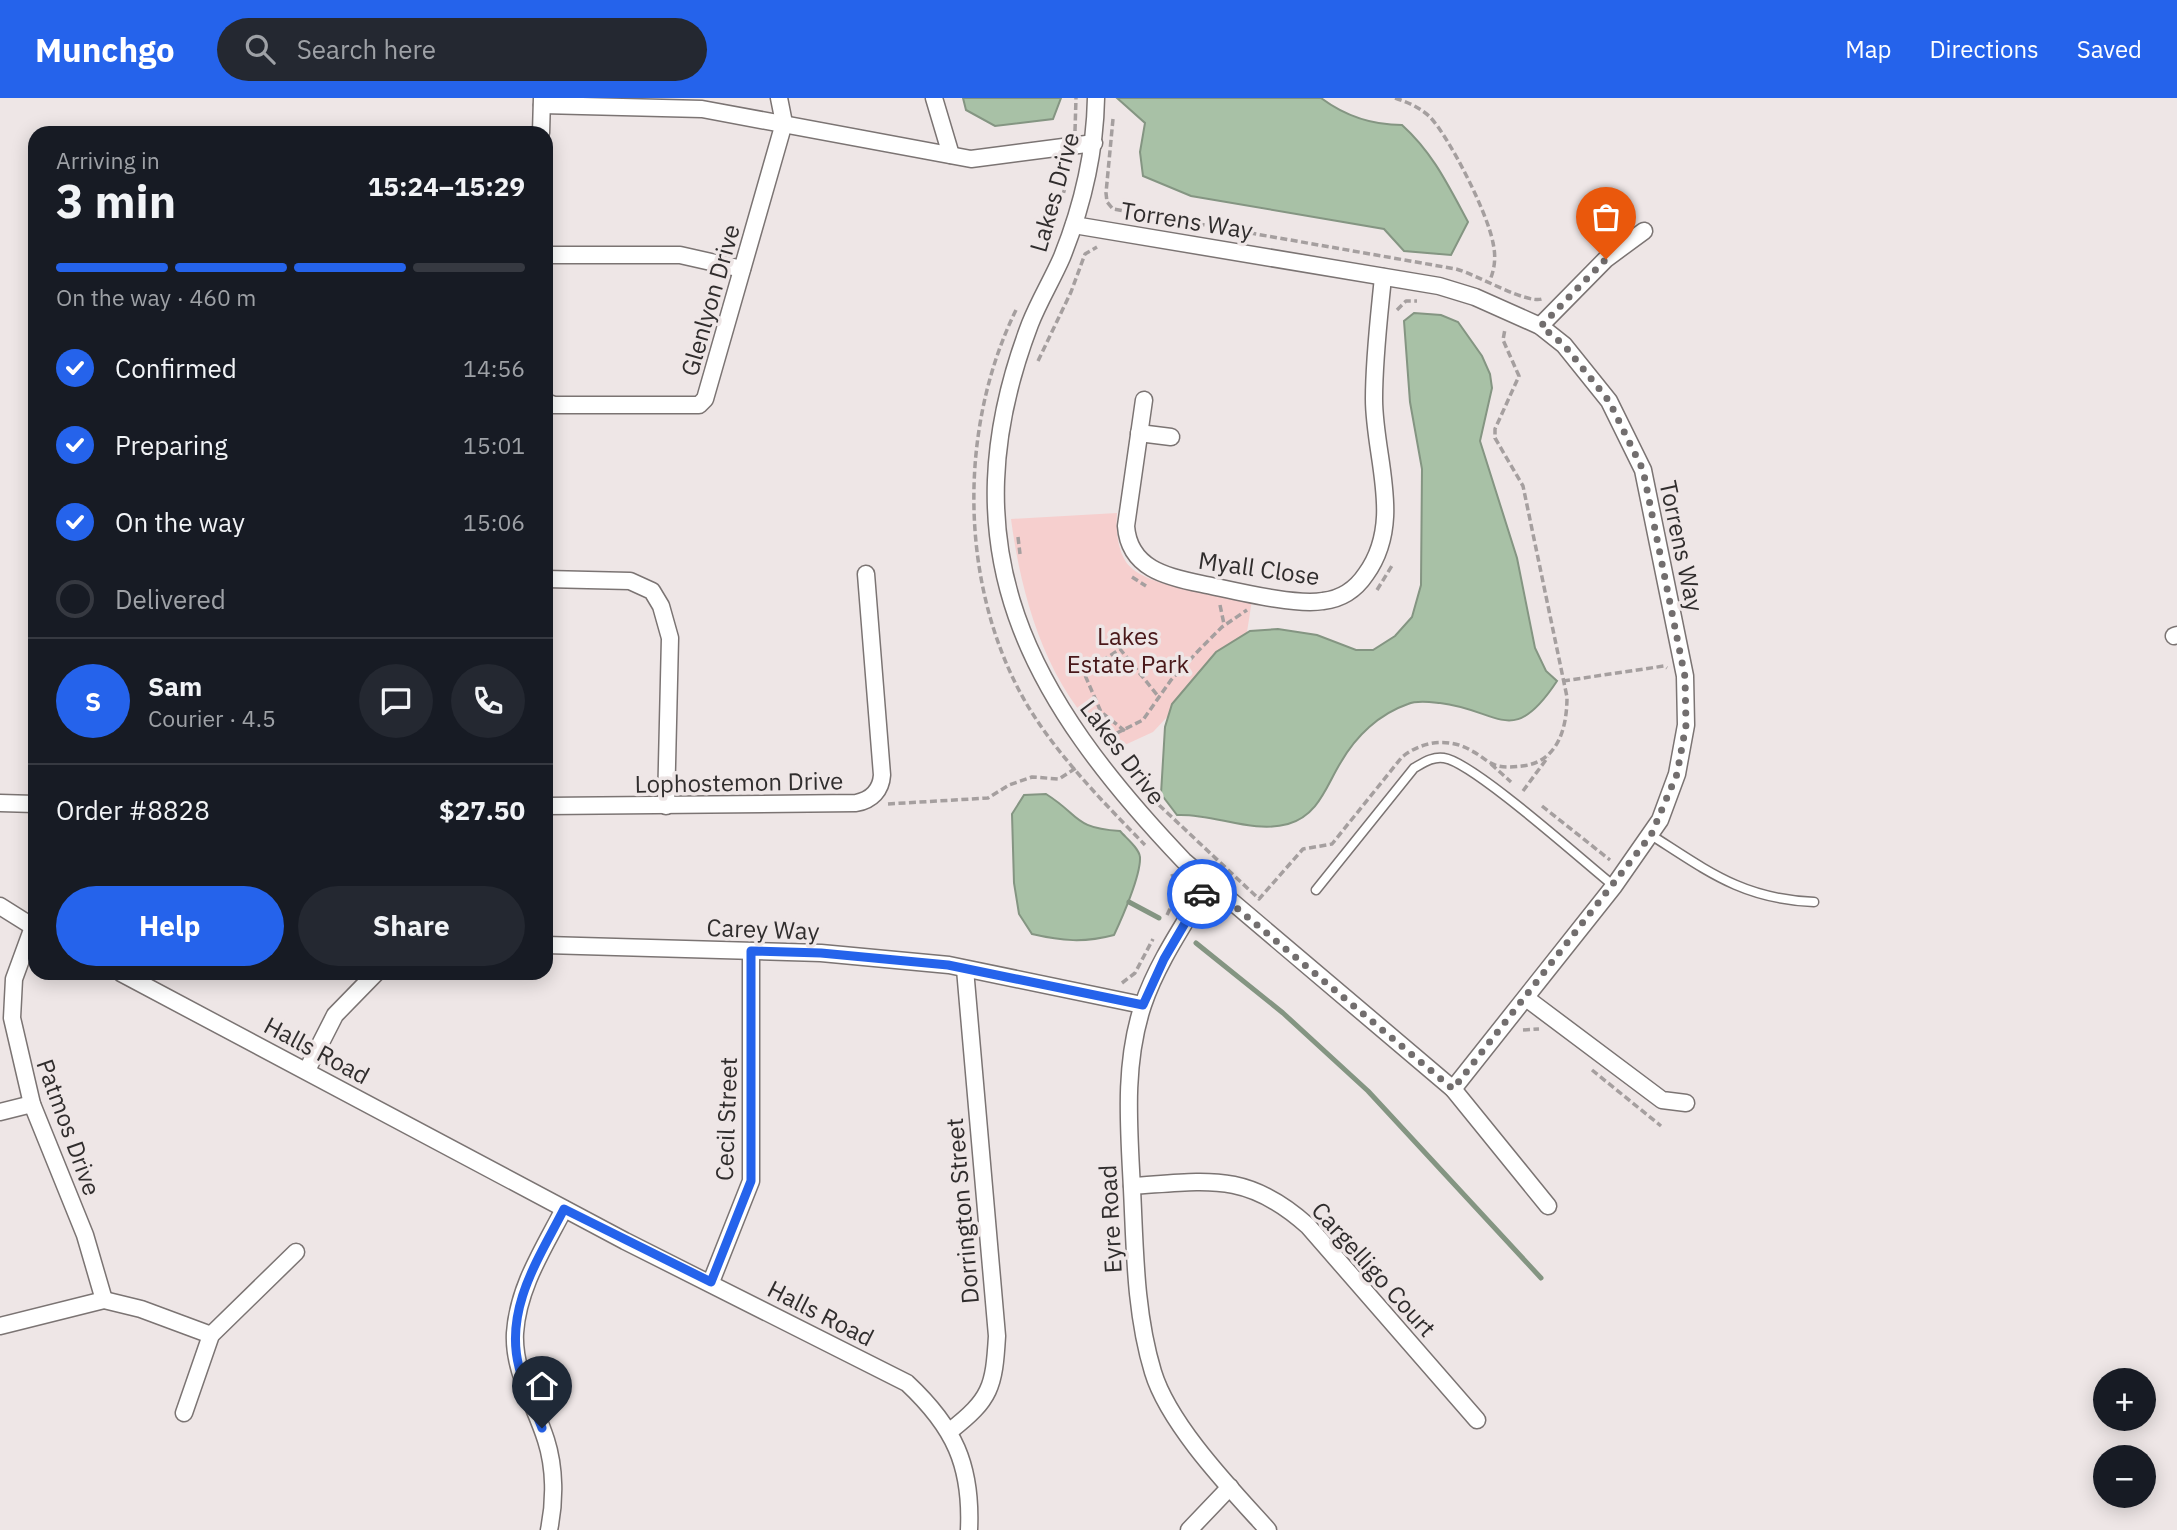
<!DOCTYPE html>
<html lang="en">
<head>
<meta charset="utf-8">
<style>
	body { margin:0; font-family:"IBM Plex Sans",sans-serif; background:#242831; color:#f1f3f6; height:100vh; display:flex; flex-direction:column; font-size:26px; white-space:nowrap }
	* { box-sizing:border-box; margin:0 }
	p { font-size:23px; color:#9ea1a6 }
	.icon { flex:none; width:38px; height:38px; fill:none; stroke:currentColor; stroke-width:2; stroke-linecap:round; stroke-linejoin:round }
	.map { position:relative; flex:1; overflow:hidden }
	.details { position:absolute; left:28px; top:28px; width:525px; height:854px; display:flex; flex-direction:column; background:#171b24; border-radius:21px; box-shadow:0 4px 18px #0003 }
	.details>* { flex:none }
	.fabs { position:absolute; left:2093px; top:1270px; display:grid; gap:14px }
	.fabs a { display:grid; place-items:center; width:63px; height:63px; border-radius:50%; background:#171b24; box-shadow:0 4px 18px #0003; font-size:35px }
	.pin { position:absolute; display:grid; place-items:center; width:60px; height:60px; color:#fff; margin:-72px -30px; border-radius:50% 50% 50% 0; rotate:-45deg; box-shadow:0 0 7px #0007 }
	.pin .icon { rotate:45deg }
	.courier { position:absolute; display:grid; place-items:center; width:70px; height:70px; margin:-35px; border:5px solid #2563eb; border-radius:50%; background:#fff; color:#222; box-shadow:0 2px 9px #0007 }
	.summary em { font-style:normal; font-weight:700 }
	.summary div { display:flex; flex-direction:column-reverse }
	.summary { display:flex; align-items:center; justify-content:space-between; height:119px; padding:0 28px }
	h1 { font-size:46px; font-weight:700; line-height:52px }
	.bar { display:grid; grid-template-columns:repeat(4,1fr); gap:10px 7px; align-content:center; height:84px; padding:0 28px }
	.bar i { height:9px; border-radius:5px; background:#363941 }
	.bar .on { background:#2563eb }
	.bar p { grid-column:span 4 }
	.line { display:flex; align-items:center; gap:18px; padding:0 28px; border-top:2px solid #363941 }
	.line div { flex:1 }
	.round { display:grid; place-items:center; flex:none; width:74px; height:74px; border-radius:37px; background:#242831 }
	ol { padding:0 28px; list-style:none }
	li { display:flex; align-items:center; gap:21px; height:77px }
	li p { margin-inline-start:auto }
	li .icon { padding:7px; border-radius:50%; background:#2563eb; color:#fff; stroke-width:4 }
	li:last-child { color:#9ea1a6 }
	li i { width:38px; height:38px; border:4px solid #363941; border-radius:50% }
	.action { display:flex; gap:14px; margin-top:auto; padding:14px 28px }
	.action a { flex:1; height:80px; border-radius:42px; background:#2563eb; color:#fff; font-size:28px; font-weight:700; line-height:80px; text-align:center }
	.action a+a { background:#242831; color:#f1f3f6 }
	header { display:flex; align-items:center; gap:42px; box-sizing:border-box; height:98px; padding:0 35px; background:#2563eb; color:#fff }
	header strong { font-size:33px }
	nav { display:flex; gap:38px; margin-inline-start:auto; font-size:24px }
	.search { width:490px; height:63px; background:#242831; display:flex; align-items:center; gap:18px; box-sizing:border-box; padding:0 24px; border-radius:38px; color:#9ea1a6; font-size:26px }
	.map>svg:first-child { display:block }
	.green { fill:#f6cfce }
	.water { fill:#a8c1a6; stroke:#849582; stroke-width:2 }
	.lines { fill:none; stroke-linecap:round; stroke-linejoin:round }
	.stream { stroke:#849582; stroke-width:5 }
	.service-casing { stroke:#7b7473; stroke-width:11 }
	.minor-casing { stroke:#7b7473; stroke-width:19 }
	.path { stroke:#a59f9f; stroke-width:3.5; stroke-dasharray:7 3.5; stroke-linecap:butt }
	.service { stroke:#fff; stroke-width:8 }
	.minor { stroke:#fff; stroke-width:16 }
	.done { stroke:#726e6e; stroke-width:7; stroke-dasharray:0 12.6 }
	.route { stroke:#2563eb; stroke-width:9 }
	.labels { text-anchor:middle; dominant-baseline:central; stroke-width:7; stroke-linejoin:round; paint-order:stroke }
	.street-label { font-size:24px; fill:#302d2d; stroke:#eee6e6 }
	.park-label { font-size:24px; fill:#49181a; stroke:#eee6e6 }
</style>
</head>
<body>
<header>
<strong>Munchgo</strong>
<div class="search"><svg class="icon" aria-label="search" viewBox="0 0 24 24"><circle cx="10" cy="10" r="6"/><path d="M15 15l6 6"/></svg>Search here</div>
<nav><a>Map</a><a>Directions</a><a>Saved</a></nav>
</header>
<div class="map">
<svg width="2177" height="1432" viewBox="0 0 2177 1432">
	<rect width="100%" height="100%" fill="#eee6e6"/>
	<path class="green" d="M1117 415C1116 431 1117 450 1126 464 1145 491 1220 496 1252 502L1247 534 1153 634 1116 651C1049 596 1022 504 1011 421Z"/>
	<g class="water">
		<path d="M963 0H1061L1053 21 995 28 966 12Z"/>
		<path d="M1117 0H1321C1345 18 1372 27 1402 27 1433 55 1448 87 1468 124L1451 157 1404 153 1384 131 1191 98 1143 78 1140 54 1145 25Z"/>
		<path d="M1414 215 1441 217 1458 224 1482 258 1490 276 1492 290 1480 343 1517 460 1535 550 1546 573 1557 583C1512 651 1500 612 1440 605 1430 604 1417 602 1408 606 1379 616 1356 638 1341 664 1326 688 1319 717 1288 726 1252 736 1213 715 1177 717L1161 696 1165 629 1172 606 1216 554 1250 533 1278 531 1317 537 1356 552H1373L1395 538 1412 519 1421 487 1422 371 1410 304 1404 223Z"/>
		<path d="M1046 696C1081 718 1073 730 1120 733 1126 740 1139 750 1140 759 1141 777 1122 820 1114 837 1084 845 1062 843 1032 836L1019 816 1014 785 1012 716 1024 697Z"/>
	</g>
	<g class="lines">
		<g class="stream">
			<path d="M1129 804 1159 820"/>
			<path d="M1196 845 1283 915 1368 993 1541 1180"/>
		</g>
		<g class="service-casing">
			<g id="service">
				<path d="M1651 737C1709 774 1743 801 1814 804"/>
				<path d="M1316 792 1414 670C1423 665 1433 658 1444 660 1473 664 1584 764 1614 788"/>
			</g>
		</g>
		<g class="minor-casing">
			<g id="minor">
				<path d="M934 0 951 57"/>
				<path d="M1096 0C1095 54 1082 109 1062 159 1052 182 1039 203 1030 226 944 452 1029 600 1184 763L1453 991 1548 1108"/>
				<path d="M542 7 702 11 971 61 1094 45"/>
				<path d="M541 35 542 0"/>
				<path d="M1074 127 1439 188 1475 199 1540 228 1564 247 1609 303 1643 372 1685 578 1686 627 1677 676 1660 722 1614 788 1453 991"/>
				<path d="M546 157H680L742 171"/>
				<path d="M1540 228 1606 161 1644 133"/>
				<path d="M1144 302 1126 428C1129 470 1166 479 1202 486 1232 492 1294 508 1323 503 1341 501 1356 491 1366 476 1404 423 1374 360 1374 301 1374 260 1379 220 1383 179"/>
				<path d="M546 304 554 307H699L705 301 784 25 779 0"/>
				<path d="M1139 335 1171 339"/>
				<path d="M546 481 630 483 652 493 661 508 670 540 666 708"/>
				<path d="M2174 538 2177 537"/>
				<path d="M0 705 35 706"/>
				<path d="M546 708 856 705C872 702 881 692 882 677L866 476"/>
				<path d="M1208 786C1185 825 1157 865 1143 907 1123 967 1129 1030 1132 1091 1135 1152 1135 1215 1153 1274 1169 1327 1231 1391 1268 1432"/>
				<path d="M0 808 35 830"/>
				<path d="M33 829 14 881 12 920 32 1006 85 1137 104 1202"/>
				<path d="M546 847 821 855 949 867 1142 907"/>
				<path d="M121 875 625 1143 907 1285C954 1329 972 1367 969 1432"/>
				<path d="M1526 900 1662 1002 1686 1005"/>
				<path d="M307 972 335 917 376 875"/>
				<path d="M0 1014 32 1006"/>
				<path d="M1132 1088C1207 1083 1247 1073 1308 1128L1477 1322"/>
				<path d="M711 1184 751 1083V853"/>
				<path d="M0 1228 104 1202 141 1211 211 1237"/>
				<path d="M184 1315 211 1237 296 1154"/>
				<path d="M950 1333C991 1301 994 1289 997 1238L965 871"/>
				<path d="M549 1432C555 1403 555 1370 546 1342 535 1307 513 1273 515 1235 518 1189 544 1150 564 1111"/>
				<path d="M1189 1432 1230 1389"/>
			</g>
		</g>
		<g class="path">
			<path d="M1395 0C1407 4 1419 9 1429 18 1449 38 1488 116 1493 145 1496 158 1495 170 1490 182"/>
			<path d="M1113 21 1106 95 1107 104 1113 111 1456 171C1478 177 1526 206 1542 201"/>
			<path d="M1075 33 1076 0"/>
			<path d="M1061 105 1065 89"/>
			<path d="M1047 145 1055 122"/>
			<path d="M1016 212C959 328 959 481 1021 596 1050 650 1102 703 1145 747"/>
			<path d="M1397 212 1406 203H1417"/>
			<path d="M1038 263 1071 194 1085 156 1097 149"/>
			<path d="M1018 439 1020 456"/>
			<path d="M1132 479 1146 488"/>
			<path d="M1377 492 1393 466"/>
			<path d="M1220 507 1224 526"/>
			<path d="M1563 583 1664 568 1667 570"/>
			<path d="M1092 622 1118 658"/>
			<path d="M1125 633 1101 614 1084 575 1120 551 1158 598"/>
			<path d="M1107 640 1143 622 1171 582 1200 551 1222 529 1247 512"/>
			<path d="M1491 666 1511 684"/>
			<path d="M1138 683 1151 699"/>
			<path d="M1523 693 1548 659"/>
			<path d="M888 706 988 700 1009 687 1032 679 1059 681 1076 670"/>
			<path d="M1159 707 1259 801 1303 751 1332 746 1402 659C1422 643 1449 639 1472 653 1480 657 1487 664 1495 667 1504 670 1514 669 1522 668 1558 664 1567 630 1567 599L1523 388 1495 340V331L1519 278 1503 242 1505 231"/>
			<path d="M1542 708 1610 762"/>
			<path d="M1167 817 1178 794 1172 776"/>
			<path d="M1122 885 1135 875 1153 841"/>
			<path d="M1523 932 1539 931"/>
			<path d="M1592 972 1661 1028"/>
		</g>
		<use href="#service" class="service"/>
		<use href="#minor" class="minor"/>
	</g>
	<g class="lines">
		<path class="done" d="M1202 796 1208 786 1453 991 1651 737 1677 676 1686 627 1685 579 1643 372 1609 303 1564 247 1541 228 1606 161"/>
		<path class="route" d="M542 1330C534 1310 524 1290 519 1269 504 1211 539 1160 564 1111L711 1184 751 1083V853L821 855 948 867 1143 907 1164 861 1202 796"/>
	</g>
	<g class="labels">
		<g class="street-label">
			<text transform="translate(1054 94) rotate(-74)">Lakes Drive</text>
			<text transform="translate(1187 122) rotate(9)">Torrens Way</text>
			<text transform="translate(710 202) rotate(-74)">Glenlyon Drive</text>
			<text transform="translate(1682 448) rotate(78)">Torrens Way</text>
			<text transform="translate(1259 470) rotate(8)">Myall Close</text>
			<text transform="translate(1123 654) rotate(53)">Lakes Drive</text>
			<text transform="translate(739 684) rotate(-1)">Lophostemon Drive</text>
			<text transform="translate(763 831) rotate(2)">Carey Way</text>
			<text transform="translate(317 952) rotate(28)">Halls Road</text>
			<text transform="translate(726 1021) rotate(-88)">Cecil Street</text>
			<text transform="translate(69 1029) rotate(70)">Patmos Drive</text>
			<text transform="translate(962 1113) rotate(-95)">Dorrington Street</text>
			<text transform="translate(1110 1121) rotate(-93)">Eyre Road</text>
			<text transform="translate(1374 1171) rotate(48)">Cargelligo Court</text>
			<text transform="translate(821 1215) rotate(27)">Halls Road</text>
		</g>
		<g class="park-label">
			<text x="1128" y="538">Lakes<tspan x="1128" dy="28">Estate Park</tspan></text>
		</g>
	</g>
</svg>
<div class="fabs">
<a>+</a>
<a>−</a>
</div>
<div class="pin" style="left:1606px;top:161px;background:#ea580c"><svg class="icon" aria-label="bag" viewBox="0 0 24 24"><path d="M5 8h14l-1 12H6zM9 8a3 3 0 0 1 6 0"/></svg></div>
<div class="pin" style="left:542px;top:1330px;background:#1f2937"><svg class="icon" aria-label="home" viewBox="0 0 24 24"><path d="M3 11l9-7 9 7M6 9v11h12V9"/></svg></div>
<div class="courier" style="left:1202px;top:796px"><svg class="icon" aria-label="car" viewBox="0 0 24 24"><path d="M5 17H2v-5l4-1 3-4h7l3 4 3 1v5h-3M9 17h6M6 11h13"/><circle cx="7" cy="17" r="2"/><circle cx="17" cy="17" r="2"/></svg></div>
<section class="details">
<div class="summary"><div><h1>3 min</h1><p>Arriving in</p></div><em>15:24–15:29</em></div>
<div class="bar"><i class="on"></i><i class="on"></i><i class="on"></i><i></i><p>On the way · 460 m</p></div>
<ol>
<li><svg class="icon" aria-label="check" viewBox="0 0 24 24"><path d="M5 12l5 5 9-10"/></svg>Confirmed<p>14:56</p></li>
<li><svg class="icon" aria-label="check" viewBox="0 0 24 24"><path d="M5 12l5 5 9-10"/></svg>Preparing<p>15:01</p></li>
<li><svg class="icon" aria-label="check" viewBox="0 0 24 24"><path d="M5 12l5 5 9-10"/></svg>On the way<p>15:06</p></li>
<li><i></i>Delivered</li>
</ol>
<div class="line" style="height:126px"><b class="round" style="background:#2563eb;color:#fff">S</b><div><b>Sam</b><p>Courier · 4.5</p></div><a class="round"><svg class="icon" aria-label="chat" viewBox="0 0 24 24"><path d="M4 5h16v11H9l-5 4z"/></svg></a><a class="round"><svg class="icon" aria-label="phone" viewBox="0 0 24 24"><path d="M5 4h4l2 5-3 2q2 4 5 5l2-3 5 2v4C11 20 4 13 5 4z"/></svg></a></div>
<div class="line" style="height:91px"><div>Order #8828</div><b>$27.50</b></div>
<div class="action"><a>Help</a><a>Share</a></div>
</section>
</div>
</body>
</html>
